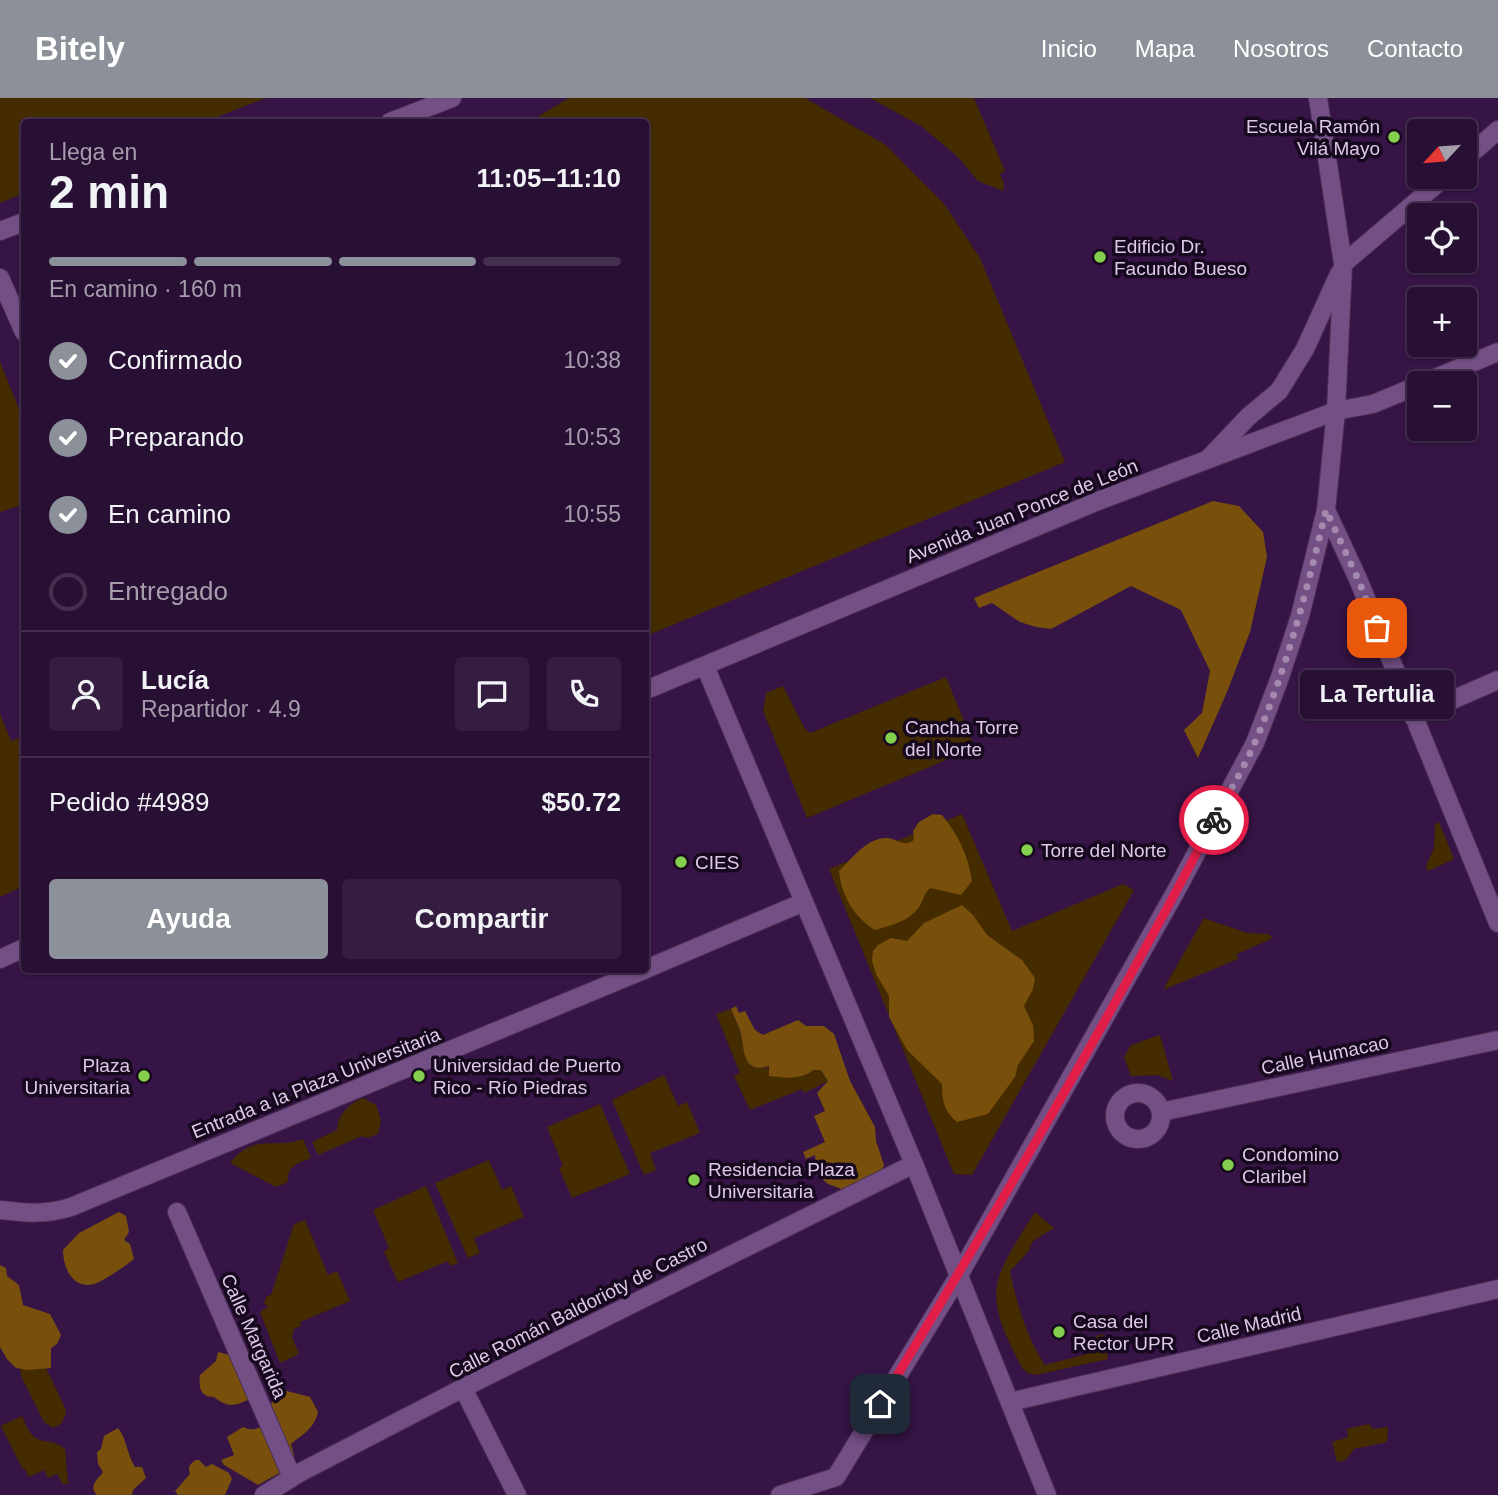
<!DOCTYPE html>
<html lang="es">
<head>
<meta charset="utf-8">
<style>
	body { margin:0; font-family:Helvetica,sans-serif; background:#341d40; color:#f1f3f6; height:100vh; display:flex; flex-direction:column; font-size:26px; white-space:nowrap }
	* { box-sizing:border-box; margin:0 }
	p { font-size:23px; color:#a59cac }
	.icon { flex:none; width:38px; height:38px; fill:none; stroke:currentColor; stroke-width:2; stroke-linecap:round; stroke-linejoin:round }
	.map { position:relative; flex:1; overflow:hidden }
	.side { position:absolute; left:21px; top:21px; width:628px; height:854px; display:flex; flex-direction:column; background:#280f34; border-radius:7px; box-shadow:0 2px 5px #0004,0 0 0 2px #442f4f }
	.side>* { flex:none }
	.needle { width:46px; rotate:244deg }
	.buttons { position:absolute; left:1407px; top:21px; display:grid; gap:14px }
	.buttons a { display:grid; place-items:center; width:70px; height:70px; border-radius:7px; background:#280f34; box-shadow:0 2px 5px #0004,0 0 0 2px #442f4f; font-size:35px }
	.pin { position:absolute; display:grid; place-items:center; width:60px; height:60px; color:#fff; margin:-30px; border-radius:14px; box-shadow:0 4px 10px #0006 }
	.courier { position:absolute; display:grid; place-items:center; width:70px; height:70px; margin:-35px; border:5px solid #e11d48; border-radius:50%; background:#fff; color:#222; box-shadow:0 2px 9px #0007 }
	.bubble { position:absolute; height:49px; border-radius:7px; background:#280f34; box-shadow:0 2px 5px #0004,0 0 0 2px #442f4f; font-size:23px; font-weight:700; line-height:49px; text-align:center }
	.overview em { font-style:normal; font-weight:700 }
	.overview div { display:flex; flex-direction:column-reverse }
	.overview { display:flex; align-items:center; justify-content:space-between; height:119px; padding:0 28px }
	h1 { font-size:46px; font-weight:700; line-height:52px }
	.bar { display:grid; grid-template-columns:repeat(4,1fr); gap:10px 7px; align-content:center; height:84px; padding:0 28px }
	.bar i { height:9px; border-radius:5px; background:#442f4f }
	.bar .active { background:#8c9099 }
	.bar p { grid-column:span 4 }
	.line { display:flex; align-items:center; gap:18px; padding:0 28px; border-top:2px solid #442f4f }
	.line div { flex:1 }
	.round { display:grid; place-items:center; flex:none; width:74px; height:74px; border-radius:7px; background:#341d40 }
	ol { padding:0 28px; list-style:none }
	li { display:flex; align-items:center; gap:21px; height:77px }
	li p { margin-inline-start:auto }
	li .icon { padding:7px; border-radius:50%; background:#8c9099; color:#fff; stroke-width:4 }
	li:last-child { color:#a59cac }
	li i { width:38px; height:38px; border:4px solid #442f4f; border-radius:50% }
	.button { display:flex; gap:14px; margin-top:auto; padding:14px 28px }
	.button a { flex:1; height:80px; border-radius:7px; background:#8c9099; color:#fff; font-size:28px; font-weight:700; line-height:80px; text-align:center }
	.button a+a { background:#341d40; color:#f1f3f6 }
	header { display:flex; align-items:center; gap:42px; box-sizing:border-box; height:98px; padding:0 35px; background:#8c9099; color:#fff }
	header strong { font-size:33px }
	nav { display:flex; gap:38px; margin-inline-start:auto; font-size:24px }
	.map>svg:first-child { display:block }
	.green { fill:#452b00 }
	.forest { fill:#78500c }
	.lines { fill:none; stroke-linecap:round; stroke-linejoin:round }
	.minor-casing { stroke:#4b3057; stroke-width:20 }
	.tertiary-casing { stroke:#4b3057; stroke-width:20 }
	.minor { stroke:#734f85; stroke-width:18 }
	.tertiary { stroke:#734f85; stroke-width:18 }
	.done { stroke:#a38aae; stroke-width:7; stroke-dasharray:0 12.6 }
	.route { stroke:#e11d48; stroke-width:9 }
	.poi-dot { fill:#84cf4d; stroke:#16081d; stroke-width:2.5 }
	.labels { text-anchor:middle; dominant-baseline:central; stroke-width:7; stroke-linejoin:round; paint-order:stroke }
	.poi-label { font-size:19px; fill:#ddc9e7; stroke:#16081d; text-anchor:start }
	.street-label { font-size:19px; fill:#ddc9e7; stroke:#16081d }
</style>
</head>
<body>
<header>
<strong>Bitely</strong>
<nav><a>Inicio</a><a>Mapa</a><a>Nosotros</a><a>Contacto</a></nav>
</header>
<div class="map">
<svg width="1498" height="1397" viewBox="0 0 1498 1397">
	<rect width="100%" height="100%" fill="#361445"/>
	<g class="green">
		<path d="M0 0H266L204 24H24V95L0 105Z"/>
		<path d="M569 0H805L886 47 945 107 980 160 1065 364 646 538V24H529Z"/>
		<path d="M870 0H974L1005 73 1000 76 1004 86 1003 93 978 83 958 59 921 28Z"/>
		<path d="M0 264 24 323V420L19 408 0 414Z"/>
		<path d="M946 579 975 650 807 720 763 613 766 595 783 588 805 631 810 635Z"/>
		<path d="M0 616 11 643 24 638V788L0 799Z"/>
		<path d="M962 716 1012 833 1123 786 1134 792 972 1077 954 1076 829 771Z"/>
		<path d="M1439 724 1454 761 1428 773 1426 768 1434 750 1435 726Z"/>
		<path d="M1204 820 1247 835 1269 836 1273 840 1237 856 1238 861 1163 892Z"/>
		<path d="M731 911 740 933 746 961 752 969 821 972 828 983 804 995 802 991 750 1012 734 978 740 975 716 916Z"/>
		<path d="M1160 937 1173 983 1157 977 1131 978 1124 959 1131 947Z"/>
		<path d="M664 977 678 1008 687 1004 700 1035 650 1055 656 1072 644 1077 612 1002Z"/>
		<path d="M363 1000 376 1007 381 1023 378 1036 368 1040 362 1038 318 1057 312 1044 337 1032C338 1016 349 1006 363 1000Z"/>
		<path d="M600 1006 630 1076 572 1100 559 1070 563 1068 547 1029Z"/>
		<path d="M303 1041 311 1060C299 1065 286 1068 288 1084L276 1089 230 1065C254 1034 274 1052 303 1041Z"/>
		<path d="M489 1062 502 1092 511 1088 524 1119 474 1140 480 1155 468 1160 435 1085Z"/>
		<path d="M426 1088 458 1165 450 1168 448 1163 398 1184 384 1154 389 1150 373 1112Z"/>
		<path d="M1035 1114 1054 1130 1033 1143 1028 1154 1010 1173C1016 1204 1027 1241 1045 1267L1099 1253 1096 1238 1103 1236 1108 1261 1035 1277 1028 1275 1022 1270C1010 1246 992 1214 997 1187 1001 1164 1023 1134 1035 1114Z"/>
		<path d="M305 1122 328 1177 337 1173 350 1203 300 1224 301 1228 294 1231 292 1239 299 1256 280 1265 260 1214 268 1209 264 1205 267 1198 271 1197 294 1126Z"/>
		<path d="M20 1270H46L65 1310 66 1316 61 1326 53 1330 44 1324 21 1278Z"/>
		<path d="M22 1318C36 1355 46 1335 65 1351L68 1386H63L57 1376 48 1380 44 1372 29 1379 24 1370H22L1 1328Z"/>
		<path d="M1369 1326 1373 1331 1388 1329 1387 1344 1354 1351 1346 1362 1337 1364 1332 1344 1348 1339 1347 1331Z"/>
	</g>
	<g class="forest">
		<path d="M1213 403 1239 408 1263 434 1267 459 1250 534 1227 594 1198 660 1184 632 1202 615 1210 573 1181 512 1131 488 1051 531 1036 529 1020 524 992 505 979 510 974 500Z"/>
		<path d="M933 716 942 717C959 738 968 757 972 783L961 797 930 790C924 796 923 802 919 809 910 823 889 828 875 832 854 819 841 797 839 773 851 761 868 739 887 740 899 741 903 750 914 742L913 733 919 724Z"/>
		<path d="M962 807 973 817 987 837 1022 862 1035 880 1033 891 1024 908 1033 927 1034 943 1018 967 1015 979 988 1016 957 1024C944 1013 942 1003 942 986L907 952 889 919V898L876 876 872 863 873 853 878 847 891 840 907 843 924 825Z"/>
		<path d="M736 908 739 915 745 913 755 932 763 937 798 922 806 928H824L834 936 850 983 875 1029 876 1043 884 1067 880 1075 844 1092 828 1086 817 1077 815 1057 806 1061 803 1054 825 1044 814 1018 825 1013 817 995 828 983 821 972H813C802 982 783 980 769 978V968C741 977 745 949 740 932 737 925 734 918 731 911Z"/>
		<path d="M119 1114 126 1118 129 1134 124 1142 130 1146 134 1161C124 1169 112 1177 101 1183 77 1196 63 1174 63 1152L79 1135Z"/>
		<path d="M0 1167 6 1170 7 1178 19 1187 23 1207 50 1216 61 1237 57 1246 51 1250V1270L28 1272 16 1270 7 1261 0 1249Z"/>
		<path d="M218 1254 233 1258 249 1292 248 1302C233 1309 227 1309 214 1299 199 1299 199 1288 200 1277L216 1263Z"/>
		<path d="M283 1292 310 1299 318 1314C314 1331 303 1336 291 1346L294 1357 281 1374 258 1387 224 1367 221 1362 234 1357 227 1339 243 1329C255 1335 263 1328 272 1320 269 1308 271 1297 283 1292Z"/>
		<path d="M118 1330C127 1341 127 1357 135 1369H142L146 1380 133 1392 132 1397H97C88 1388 98 1381 103 1374L98 1366 97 1354 101 1351 104 1338Z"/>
		<path d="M196 1362H199L206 1369 212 1366 229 1375 232 1381 225 1397H178L175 1393 190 1376C188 1369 189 1366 196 1362Z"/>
	</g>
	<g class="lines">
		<g class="minor-casing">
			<g id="minor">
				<path d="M390 24 452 0"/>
				<path d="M1465 61 1498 32"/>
				<path d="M0 133 24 124"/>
				<path d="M1343 166 1445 79"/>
				<path d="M0 180 24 234"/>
				<path d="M1326 412 1358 481 1498 825"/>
				<path d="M1413 619 1498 582"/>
				<path d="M646 871 804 804"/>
				<circle cx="1138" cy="1018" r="23"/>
				<path d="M1161 1014 1498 942"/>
				<path d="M0 1112C25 1115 46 1117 71 1109L644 872"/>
				<path d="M177 1114 292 1379"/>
				<path d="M463 1290 517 1397"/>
				<path d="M1010 1304 1498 1191"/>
				<path d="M264 1397 301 1374 463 1290 914 1066"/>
				<path d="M780 1397 836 1379 958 1179"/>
			</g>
		</g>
		<g class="tertiary-casing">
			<g id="tertiary">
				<path d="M1423 285 1498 254"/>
				<path d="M1210 359 1248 319 1279 293 1305 251 1339 176"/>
				<path d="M705 568 914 1066 1047 1397"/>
				<path d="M646 592 1098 403 1336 313 1373 306 1419 287"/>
				<path d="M0 861 24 850"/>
				<path d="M958 1179 1176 793 1255 645 1279 582 1300 518 1326 412 1336 313 1343 166 1318 0"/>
			</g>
		</g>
		<use href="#minor" class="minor"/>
		<use href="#tertiary" class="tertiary"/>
	</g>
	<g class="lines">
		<path class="done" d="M1214 722C1228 696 1244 670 1256 642 1288 566 1307 492 1326 412L1358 481 1377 530"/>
		<path class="route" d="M880 1306C996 1114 1110 921 1214 722"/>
	</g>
	<g class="poi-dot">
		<circle cx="1394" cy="39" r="7"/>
		<circle cx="1100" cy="159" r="7"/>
		<circle cx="891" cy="640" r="7"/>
		<circle cx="1027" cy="752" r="7"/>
		<circle cx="681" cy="764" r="7"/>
		<circle cx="144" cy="978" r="7"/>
		<circle cx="419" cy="978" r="7"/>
		<circle cx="1228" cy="1067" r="7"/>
		<circle cx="694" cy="1082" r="7"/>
		<circle cx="1059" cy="1234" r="7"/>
	</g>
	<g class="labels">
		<g class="poi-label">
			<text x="1380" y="28" text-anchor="end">Escuela Ramón<tspan x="1380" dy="22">Vilá Mayo</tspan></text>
			<text x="1114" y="148">Edificio Dr.<tspan x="1114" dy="22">Facundo Bueso</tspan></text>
			<text x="905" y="629">Cancha Torre<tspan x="905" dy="22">del Norte</tspan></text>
			<text x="1041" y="752">Torre del Norte</text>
			<text x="695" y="764">CIES</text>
			<text x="130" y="967" text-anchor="end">Plaza<tspan x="130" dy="22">Universitaria</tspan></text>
			<text x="433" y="967">Universidad de Puerto<tspan x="433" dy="22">Rico - Río Piedras</tspan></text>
			<text x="1242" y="1056">Condomino<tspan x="1242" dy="22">Claribel</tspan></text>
			<text x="708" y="1071">Residencia Plaza<tspan x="708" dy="22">Universitaria</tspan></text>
			<text x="1073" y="1223">Casa del<tspan x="1073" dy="22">Rector UPR</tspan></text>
		</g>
		<g class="street-label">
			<text transform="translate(1022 413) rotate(-22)">Avenida Juan Ponce de León</text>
			<text transform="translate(1325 957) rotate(-12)">Calle Humacao</text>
			<text transform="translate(316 985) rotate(-22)">Entrada a la Plaza Universitaria</text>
			<text transform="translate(578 1210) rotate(-27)">Calle Román Baldorioty de Castro</text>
			<text transform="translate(1249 1227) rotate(-13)">Calle Madrid</text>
			<text transform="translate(254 1238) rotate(66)">Calle Margarida</text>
		</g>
	</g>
</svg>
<div class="buttons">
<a><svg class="needle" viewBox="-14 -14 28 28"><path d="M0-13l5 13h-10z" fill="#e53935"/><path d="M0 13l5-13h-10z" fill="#a59cac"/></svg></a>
<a><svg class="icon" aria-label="locate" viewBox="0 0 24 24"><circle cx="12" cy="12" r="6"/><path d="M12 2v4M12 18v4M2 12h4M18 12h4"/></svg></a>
<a>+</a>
<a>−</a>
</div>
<div class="pin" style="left:1377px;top:530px;background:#ea580c"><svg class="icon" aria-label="bag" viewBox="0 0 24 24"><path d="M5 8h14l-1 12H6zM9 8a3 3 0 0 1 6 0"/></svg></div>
<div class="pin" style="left:880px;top:1306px;background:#1f2937"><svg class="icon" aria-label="home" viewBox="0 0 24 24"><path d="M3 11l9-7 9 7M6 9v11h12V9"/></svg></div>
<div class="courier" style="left:1214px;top:722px"><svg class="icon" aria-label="bike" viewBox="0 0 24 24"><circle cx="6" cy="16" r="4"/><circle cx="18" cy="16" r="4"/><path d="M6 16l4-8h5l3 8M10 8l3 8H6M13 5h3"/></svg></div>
<div class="bubble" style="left:1300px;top:572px;width:154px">La Tertulia</div>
<section class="side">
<div class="overview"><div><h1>2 min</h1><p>Llega en</p></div><em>11:05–11:10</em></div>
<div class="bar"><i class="active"></i><i class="active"></i><i class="active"></i><i></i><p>En camino · 160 m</p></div>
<ol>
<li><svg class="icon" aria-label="check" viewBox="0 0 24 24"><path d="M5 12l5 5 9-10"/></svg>Confirmado<p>10:38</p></li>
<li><svg class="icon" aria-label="check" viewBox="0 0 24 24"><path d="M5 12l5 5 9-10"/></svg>Preparando<p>10:53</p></li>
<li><svg class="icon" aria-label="check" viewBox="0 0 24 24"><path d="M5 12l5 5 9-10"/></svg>En camino<p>10:55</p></li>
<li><i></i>Entregado</li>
</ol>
<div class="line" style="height:126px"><a class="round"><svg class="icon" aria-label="person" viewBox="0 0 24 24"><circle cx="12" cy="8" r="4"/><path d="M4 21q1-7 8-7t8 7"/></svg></a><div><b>Lucía</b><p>Repartidor · 4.9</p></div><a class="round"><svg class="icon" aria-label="chat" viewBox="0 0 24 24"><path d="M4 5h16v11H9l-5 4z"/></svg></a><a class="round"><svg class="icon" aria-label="phone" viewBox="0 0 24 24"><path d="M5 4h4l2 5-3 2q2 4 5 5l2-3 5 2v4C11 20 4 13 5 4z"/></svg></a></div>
<div class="line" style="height:91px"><div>Pedido #4989</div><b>$50.72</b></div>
<div class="button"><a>Ayuda</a><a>Compartir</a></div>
</section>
</div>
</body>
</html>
